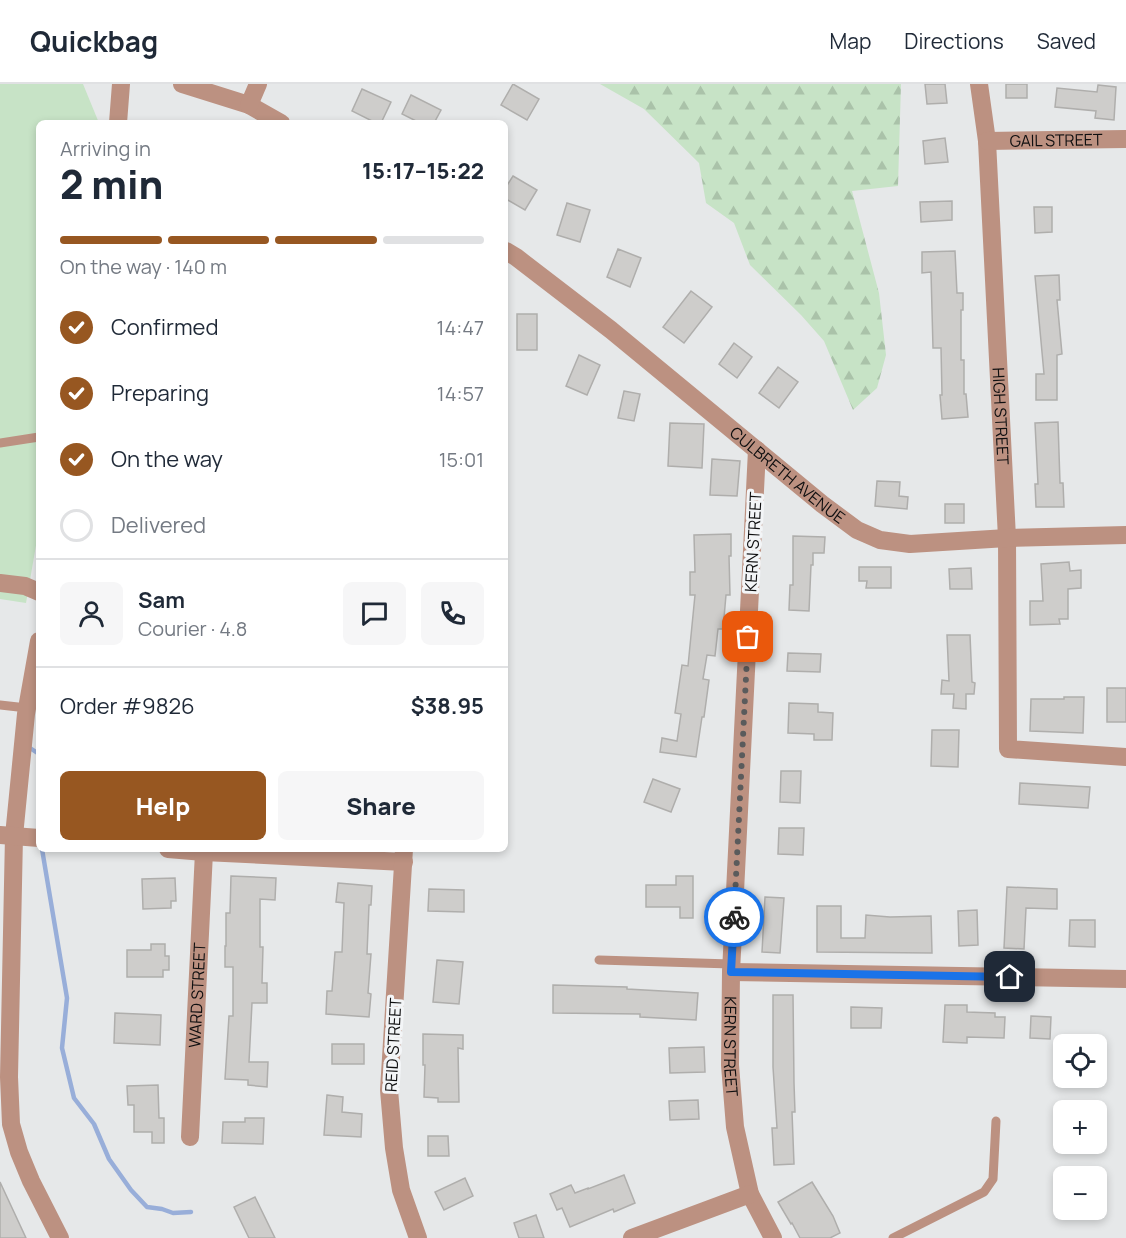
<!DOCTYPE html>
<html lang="en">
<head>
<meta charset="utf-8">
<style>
	body { margin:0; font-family:Manrope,sans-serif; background:#f6f6f7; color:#1f2937; height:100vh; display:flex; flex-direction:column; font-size:22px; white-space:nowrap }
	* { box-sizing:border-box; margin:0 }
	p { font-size:20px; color:#747a83 }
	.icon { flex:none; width:33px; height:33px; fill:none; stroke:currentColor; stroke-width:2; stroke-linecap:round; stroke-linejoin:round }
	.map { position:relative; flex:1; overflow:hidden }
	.sheet { position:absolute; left:36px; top:36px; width:472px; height:732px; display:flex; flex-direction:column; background:#fff; border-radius:9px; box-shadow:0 3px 9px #0003 }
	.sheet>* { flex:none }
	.controls { position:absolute; left:1053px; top:950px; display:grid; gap:12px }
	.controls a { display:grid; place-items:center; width:54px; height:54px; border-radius:9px; background:#fff; box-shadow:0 3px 9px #0003; font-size:30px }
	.pin { position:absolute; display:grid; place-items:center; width:51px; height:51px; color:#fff; margin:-26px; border-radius:12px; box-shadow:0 3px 9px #0006 }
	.courier { position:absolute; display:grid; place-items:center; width:60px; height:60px; margin:-30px; border:4px solid #1a73e8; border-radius:50%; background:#fff; color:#222; box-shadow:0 2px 8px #0007 }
	.overview em { font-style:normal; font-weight:800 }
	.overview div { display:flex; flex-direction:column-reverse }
	.overview { display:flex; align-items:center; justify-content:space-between; height:102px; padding:0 24px }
	h1 { font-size:39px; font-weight:800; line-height:45px }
	.bar { display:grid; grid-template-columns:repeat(4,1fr); gap:9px 6px; align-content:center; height:72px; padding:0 24px }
	.bar i { height:8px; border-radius:4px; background:#e0e1e3 }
	.bar .active { background:#975721 }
	.bar p { grid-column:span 4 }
	.line { display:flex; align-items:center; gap:15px; padding:0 24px; border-top:2px solid #e0e1e3 }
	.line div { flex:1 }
	.round { display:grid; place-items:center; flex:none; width:63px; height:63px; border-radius:9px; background:#f6f6f7 }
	ol { padding:0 24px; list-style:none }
	li { display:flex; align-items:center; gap:18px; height:66px }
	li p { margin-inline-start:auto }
	li .icon { padding:6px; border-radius:50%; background:#975721; color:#fff; stroke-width:4 }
	li:last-child { color:#747a83 }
	li i { width:33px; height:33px; border:3px solid #e0e1e3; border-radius:50% }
	.primary-button { display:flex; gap:12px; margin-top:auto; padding:12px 24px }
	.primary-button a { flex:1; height:69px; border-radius:9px; background:#975721; color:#fff; font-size:24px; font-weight:800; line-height:69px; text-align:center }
	.primary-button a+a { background:#f6f6f7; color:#1f2937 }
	header { display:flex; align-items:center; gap:36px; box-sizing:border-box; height:84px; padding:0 30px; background:#fff; border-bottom:2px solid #e0e1e3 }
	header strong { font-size:28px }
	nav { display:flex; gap:33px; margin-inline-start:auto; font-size:21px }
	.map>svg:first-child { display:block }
	.green { fill:#c7e3c6 }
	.forest { fill:url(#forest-firs) }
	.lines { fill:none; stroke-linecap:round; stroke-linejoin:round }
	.stream { stroke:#98aed9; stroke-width:4.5 }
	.building { fill:#cecdcb; stroke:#afaeac; stroke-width:1.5 }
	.lane { stroke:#bc9181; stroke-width:9 }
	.street { stroke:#bc9181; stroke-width:18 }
	.done { stroke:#5a5b5c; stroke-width:6; stroke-dasharray:0 10.8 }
	.route { stroke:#1a73e8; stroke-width:8 }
	.labels { text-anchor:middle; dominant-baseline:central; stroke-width:6; stroke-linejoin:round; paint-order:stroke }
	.street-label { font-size:16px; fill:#0f0f10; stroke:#f3f5f7 }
</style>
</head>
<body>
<header>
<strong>Quickbag</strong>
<nav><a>Map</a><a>Directions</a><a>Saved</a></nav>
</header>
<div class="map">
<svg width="1126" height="1154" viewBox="0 0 1126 1154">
	<defs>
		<pattern id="forest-firs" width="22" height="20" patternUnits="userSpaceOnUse" patternTransform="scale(1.5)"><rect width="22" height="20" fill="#c7e3c6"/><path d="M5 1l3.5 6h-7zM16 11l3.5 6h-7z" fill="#aac2a9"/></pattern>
	</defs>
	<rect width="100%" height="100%" fill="#e6e8e9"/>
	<path class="green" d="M0 0H83L99 39H39V444L26 519 0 515Z"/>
	<path class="forest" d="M600 0H901L898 102 852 107 879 209 886 271 877 304 853 326 824 257 801 231 750 181 734 139 706 119 699 79 644 25Z"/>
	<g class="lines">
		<g class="stream">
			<path d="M30 664 39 670"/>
			<path d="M42 765 67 914 62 964 74 1014 94 1040 109 1075 131 1106 147 1123 162 1125 173 1129 191 1128"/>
		</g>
	</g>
	<g class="building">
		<path d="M513 0 539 15 527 36 501 21Z"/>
		<path d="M925 0H945L947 19 927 20Z"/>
		<rect x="1006" y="0" width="21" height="14"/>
		<path d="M1098 1 1116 3 1114 36 1095 34 1096 27 1055 23 1057 4 1097 8Z"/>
		<path d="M362 5 391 18 381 39H376L352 27Z"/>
		<path d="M411 11 441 26 434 39H420L402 30Z"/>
		<path d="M945 54 948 78 925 80 923 57Z"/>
		<path d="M513 92 537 106 525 126 506 115V103Z"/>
		<path d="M952 117V136L921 138 920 118Z"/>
		<path d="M567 119 590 126 580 158 557 151Z"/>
		<path d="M1034 123H1052V148L1035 149Z"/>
		<path d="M618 165 641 174 630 203 607 193Z"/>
		<path d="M955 167 957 209H963V226H961V276H964V310H966L968 333 942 335 940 311H942L941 264H933L931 188 922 189V168Z"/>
		<path d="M1059 191 1060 216H1057L1062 270 1057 271V316H1036V290H1044L1035 192Z"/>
		<path d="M691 207 712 223 684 259 663 243Z"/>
		<rect x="517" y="230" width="20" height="36"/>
		<path d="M734 259 752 273 737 294 719 280Z"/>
		<path d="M579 271 600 281 587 311 566 302Z"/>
		<path d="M778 283 798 298 779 324 759 309Z"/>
		<path d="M624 307 640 310 634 337 618 334Z"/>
		<path d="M1058 338 1060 399H1063L1064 423H1036L1035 400H1038L1035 339Z"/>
		<path d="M670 339 704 340 702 384 668 382Z"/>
		<path d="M712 375 740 377 737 412 710 411Z"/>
		<path d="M877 397 900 398 899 412 908 413 907 425 875 422Z"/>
		<rect x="945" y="420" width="19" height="19"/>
		<path d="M731 450V472H729L730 511H726L723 545H718L715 572 707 571 703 595 709 596 704 633H702L696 673 660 668 662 654 677 657 681 630 675 629 682 581 688 582 695 511H690V488H695L694 451Z"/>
		<path d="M793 452 825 453 824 469H813V481H811L809 527 789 526 790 501H793Z"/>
		<path d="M1069 478 1070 487 1081 486V504L1068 505V535H1059L1060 540 1030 541V517H1043L1041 480Z"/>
		<path d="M859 483H891V504H866L867 497H859Z"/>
		<path d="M971 484 972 505H950L949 485Z"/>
		<path d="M947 551H970L972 598 975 599 974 610H966V625L953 624 954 610H941L942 596 949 597Z"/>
		<path d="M788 569 821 570 820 588 787 587Z"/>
		<rect x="1107" y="604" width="19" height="34"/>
		<path d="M1064 613H1084L1083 649 1030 647 1031 615H1064Z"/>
		<path d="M789 619 818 620V628L833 629 832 656H814V650L788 649Z"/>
		<path d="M932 646H959L958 683 931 682Z"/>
		<path d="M781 687H801L800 719 780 718Z"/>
		<path d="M653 695 680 705 671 728 644 718Z"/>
		<path d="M1020 699 1090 703 1088 724 1019 720Z"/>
		<path d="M779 744H804L803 771 778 770Z"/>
		<path d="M231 792 276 794 275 816 260 815V863H263L262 899H267V919H252L249 978H268L267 1003 248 1001V996L225 995 229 932H233V883H225V862H226V829H230Z"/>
		<path d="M676 792H693V834H680V823H646V801H676Z"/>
		<path d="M175 794 176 817H171V824L143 825 142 795Z"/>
		<path d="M338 799 372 802 371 821H369L367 870H371L368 909 371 910 369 933 326 930 327 907H332L335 868H342L344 819 336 818Z"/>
		<path d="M1007 803 1057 805V825L1026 824 1024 865 1004 864Z"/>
		<path d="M429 805 464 806V828L428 827Z"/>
		<path d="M765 813 784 814 780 869 762 868Z"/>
		<path d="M817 822H841V854H865L866 831 890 833 931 832 932 869 817 868Z"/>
		<path d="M977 826 978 861 959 862 958 827Z"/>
		<path d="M1070 836H1095V863L1069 862Z"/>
		<path d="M151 860H165V872H169V886H163V893H127V866H151Z"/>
		<path d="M437 876 463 878 459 920 433 918Z"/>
		<path d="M553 901 627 903V905L698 909 696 936 640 933V930L553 929Z"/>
		<path d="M773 911H793L794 999 795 1028H792L794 1080 774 1081 772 1044H777L773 983Z"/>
		<path d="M945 921H967V928L995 929V933H1005L1004 954 967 953V959L943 958Z"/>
		<path d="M851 923 882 924 881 944H851Z"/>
		<path d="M115 929 161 931 160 961 114 959Z"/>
		<path d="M1031 932 1051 933 1050 955 1030 954Z"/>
		<path d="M423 950 463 951V965L458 964 459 1018H438V1014L424 1013 425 981H423Z"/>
		<rect x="332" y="960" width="32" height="20"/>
		<path d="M704 963 705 988 670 989 669 964Z"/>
		<path d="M158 1001 159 1034H164V1059H152V1048H134V1021H128L127 1002Z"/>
		<path d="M327 1011 343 1013 342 1028 362 1030 361 1053 324 1051Z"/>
		<path d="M698 1016 699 1035 670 1036 669 1017Z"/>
		<path d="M245 1034H264L263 1060 222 1059 223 1038H245Z"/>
		<path d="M428 1052H448L449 1072H428Z"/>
		<path d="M624 1091 635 1119 614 1128 613 1125 570 1143 562 1124 557 1126 550 1110 571 1101 575 1109 588 1104V1105Z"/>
		<path d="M465 1094 473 1112 444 1126 435 1108Z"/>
		<path d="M0 1098 26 1154H0Z"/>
		<path d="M812 1098 833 1132 840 1149 830 1154H800L792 1139 791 1140 778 1118Z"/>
		<path d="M255 1113 275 1154H249L234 1123Z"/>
		<path d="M536 1131 544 1154H519L514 1139Z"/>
	</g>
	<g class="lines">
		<g class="lane">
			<path d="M0 359 39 353"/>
			<path d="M0 621 27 624"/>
			<path d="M599 876 731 880"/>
			<path d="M893 1154 984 1108 993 1095 996 1037"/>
		</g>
		<g class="street">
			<path d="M182 0 249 21 281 39"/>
			<path id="s1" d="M979 0 987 57 1007 454 1008 665 1126 673"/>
			<path d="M249 21 258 0"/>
			<path d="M118 39 121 0"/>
			<path id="s2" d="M987 57 1126 55"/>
			<path id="s3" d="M506 167 516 173 611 246 822 420 857 446 880 456 910 460 1007 454 1126 451"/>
			<path id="s4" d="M757 366 731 888 730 981 735 1043 750 1110 773 1154"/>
			<path d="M0 499 25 502 39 508"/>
			<path d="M39 557 26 630 14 752 9 993 11 1040 19 1068 31 1097 60 1154"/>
			<path d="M0 751 39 754"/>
			<path d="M168 765 204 768 404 778"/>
			<path d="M404 765 389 1006 394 1064 401 1106 418 1154"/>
			<path d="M731 888 1126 895"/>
			<path id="s5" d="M190 1053 204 768"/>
			<path d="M632 1154 750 1110"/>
		</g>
	</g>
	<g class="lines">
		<path class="done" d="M734 833 748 553"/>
		<path class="route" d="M734 833 731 888 1010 893"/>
	</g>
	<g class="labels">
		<g class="street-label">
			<text stroke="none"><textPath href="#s2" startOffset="69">GAIL STREET</textPath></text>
			<text stroke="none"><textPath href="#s1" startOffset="333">HIGH STREET</textPath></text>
			<text stroke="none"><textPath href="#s3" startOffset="360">CULBRETH AVENUE</textPath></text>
			<text transform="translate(753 458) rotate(-87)">KERN STREET</text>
			<text stroke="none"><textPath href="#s5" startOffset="142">WARD STREET</textPath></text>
			<text transform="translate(393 961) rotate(-87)">REID STREET</text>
			<text stroke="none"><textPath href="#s4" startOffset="597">KERN STREET</textPath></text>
		</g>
	</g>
</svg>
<div class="controls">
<a><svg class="icon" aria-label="locate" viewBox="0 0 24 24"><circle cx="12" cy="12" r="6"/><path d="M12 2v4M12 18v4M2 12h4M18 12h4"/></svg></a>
<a>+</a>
<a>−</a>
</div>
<div class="pin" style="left:748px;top:553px;background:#ea580c"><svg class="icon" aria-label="bag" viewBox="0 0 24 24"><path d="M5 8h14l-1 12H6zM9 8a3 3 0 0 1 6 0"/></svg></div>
<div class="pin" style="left:1010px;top:893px;background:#1f2937"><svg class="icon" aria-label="home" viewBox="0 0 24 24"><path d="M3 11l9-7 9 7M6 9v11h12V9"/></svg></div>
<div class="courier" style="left:734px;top:833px"><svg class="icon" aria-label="bike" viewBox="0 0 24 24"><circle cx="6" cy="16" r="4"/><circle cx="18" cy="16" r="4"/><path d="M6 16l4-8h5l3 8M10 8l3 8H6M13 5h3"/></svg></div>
<section class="sheet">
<div class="overview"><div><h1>2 min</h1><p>Arriving in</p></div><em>15:17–15:22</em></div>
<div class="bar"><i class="active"></i><i class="active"></i><i class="active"></i><i></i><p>On the way · 140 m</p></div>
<ol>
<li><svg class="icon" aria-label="check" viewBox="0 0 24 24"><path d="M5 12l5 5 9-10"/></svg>Confirmed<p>14:47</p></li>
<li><svg class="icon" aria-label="check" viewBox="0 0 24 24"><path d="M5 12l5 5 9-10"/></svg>Preparing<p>14:57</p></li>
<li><svg class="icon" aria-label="check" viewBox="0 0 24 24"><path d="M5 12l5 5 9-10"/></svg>On the way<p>15:01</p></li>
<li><i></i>Delivered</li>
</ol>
<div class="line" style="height:108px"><a class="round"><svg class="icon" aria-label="person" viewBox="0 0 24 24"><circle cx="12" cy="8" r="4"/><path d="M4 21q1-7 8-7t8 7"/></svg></a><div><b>Sam</b><p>Courier · 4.8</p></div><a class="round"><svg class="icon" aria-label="chat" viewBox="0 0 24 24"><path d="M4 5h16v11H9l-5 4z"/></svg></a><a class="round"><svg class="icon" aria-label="phone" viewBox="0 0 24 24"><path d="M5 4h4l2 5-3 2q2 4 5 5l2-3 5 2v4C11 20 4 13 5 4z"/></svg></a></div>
<div class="line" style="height:78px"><div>Order #9826</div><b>$38.95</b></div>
<div class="primary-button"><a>Help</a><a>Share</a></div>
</section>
</div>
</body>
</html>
